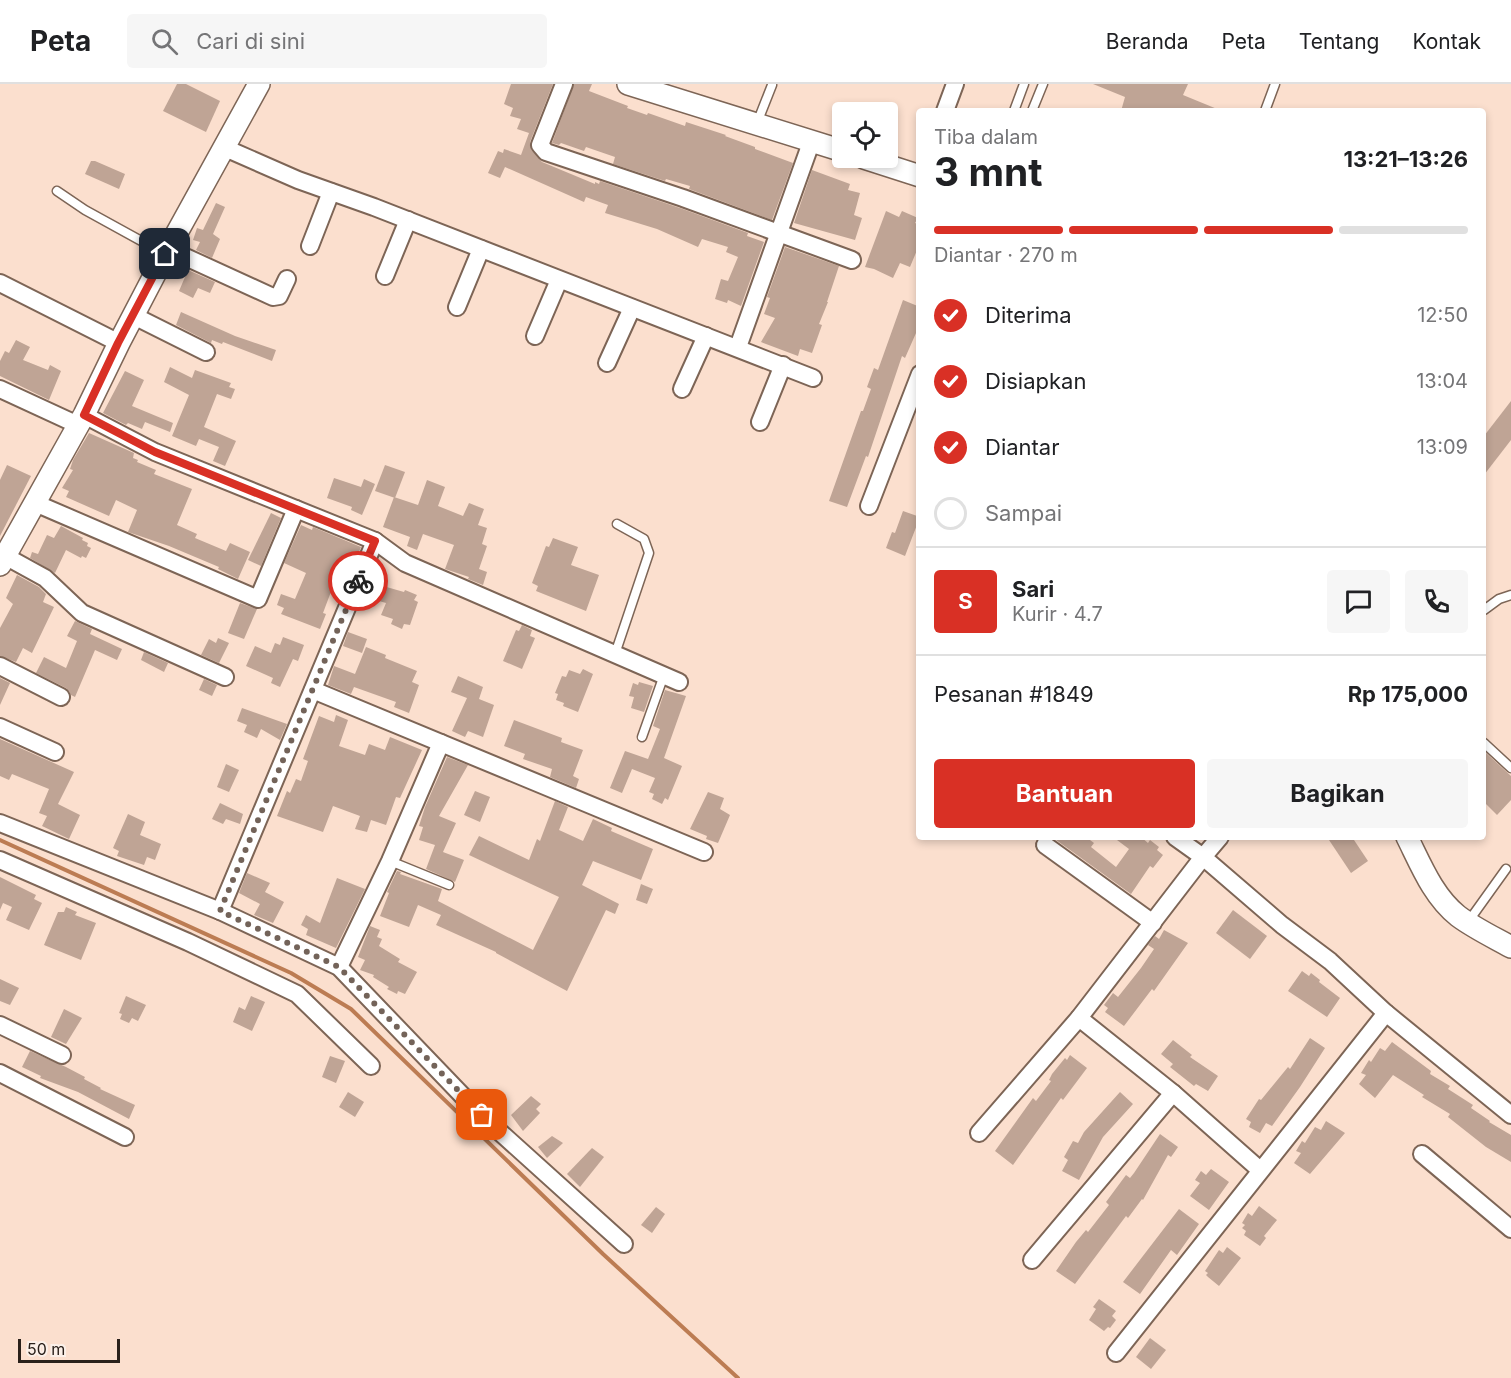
<!DOCTYPE html>
<html lang="id">
<head>
<meta charset="utf-8">
<style>
	body { margin:0; font-family:Inter,sans-serif; background:#f6f6f6; color:#202124; height:100vh; display:flex; flex-direction:column; font-size:22px; white-space:nowrap }
	* { box-sizing:border-box; margin:0 }
	p { font-size:20px; color:#757577 }
	.icon { flex:none; width:33px; height:33px; fill:none; stroke:currentColor; stroke-width:2; stroke-linecap:round; stroke-linejoin:round }
	.map { position:relative; flex:1; overflow:hidden }
	.panel { position:absolute; left:916px; top:24px; width:570px; height:732px; display:flex; flex-direction:column; background:#fff; border-radius:6px; box-shadow:0 3px 9px #0003 }
	.panel>* { flex:none }
	.tools { position:absolute; left:832px; top:18px; display:grid; gap:12px }
	.tools a { display:grid; place-items:center; width:66px; height:66px; border-radius:6px; background:#fff; box-shadow:0 3px 9px #0003; font-size:30px }
	.scale { position:absolute; left:18px; bottom:15px; width:102px; box-sizing:border-box; padding-left:6px; border:3px solid #2a201a; border-top:0; font-size:16px; line-height:21px; white-space:nowrap; color:#2a201a; -webkit-text-stroke:4px #fbf0e9; paint-order:stroke }
	.pin { position:absolute; display:grid; place-items:center; width:51px; height:51px; color:#fff; margin:-26px; border-radius:12px; box-shadow:0 3px 9px #0006 }
	.courier { position:absolute; display:grid; place-items:center; width:60px; height:60px; margin:-30px; border:4px solid #d93025; border-radius:50%; background:#fff; color:#222; box-shadow:0 2px 8px #0007 }
	.head em { font-style:normal; font-weight:700 }
	.head div { display:flex; flex-direction:column-reverse }
	.head { display:flex; align-items:center; justify-content:space-between; height:102px; padding:0 18px }
	h1 { font-size:39px; font-weight:700; line-height:45px }
	.bar { display:grid; grid-template-columns:repeat(4,1fr); gap:9px 6px; align-content:center; height:72px; padding:0 18px }
	.bar i { height:8px; border-radius:4px; background:#e0e0e0 }
	.bar .selected { background:#d93025 }
	.bar p { grid-column:span 4 }
	.line { display:flex; align-items:center; gap:15px; padding:0 18px; border-top:2px solid #e0e0e0 }
	.line div { flex:1 }
	.round { display:grid; place-items:center; flex:none; width:63px; height:63px; border-radius:6px; background:#f6f6f6 }
	ol { padding:0 18px; list-style:none }
	li { display:flex; align-items:center; gap:18px; height:66px }
	li p { margin-inline-start:auto }
	li .icon { padding:6px; border-radius:50%; background:#d93025; color:#fff; stroke-width:4 }
	li:last-child { color:#757577 }
	li i { width:33px; height:33px; border:3px solid #e0e0e0; border-radius:50% }
	.button { display:flex; gap:12px; margin-top:auto; padding:12px 18px }
	.button a { flex:1; height:69px; border-radius:6px; background:#d93025; color:#fff; font-size:24px; font-weight:700; line-height:69px; text-align:center }
	.button a+a { background:#f6f6f6; color:#202124 }
	header { display:flex; align-items:center; gap:36px; box-sizing:border-box; height:84px; padding:0 30px; background:#fff; border-bottom:2px solid #e0e0e0 }
	header strong { font-size:28px }
	nav { display:flex; gap:33px; margin-inline-start:auto; font-size:21px }
	.search { width:420px; height:54px; background:#f6f6f6; display:flex; align-items:center; gap:15px; box-sizing:border-box; padding:0 21px; border-radius:6px; color:#757577; font-size:22px }
	.map>svg:first-child { display:block }
	.lines { fill:none; stroke-linecap:round; stroke-linejoin:round }
	.stream { stroke:#bc7c53; stroke-width:4 }
	.building { fill:#bfa495 }
	.service-casing { stroke:#7d6556; stroke-width:11 }
	.minor-casing { stroke:#7d6556; stroke-width:20 }
	.tertiary-casing { stroke:#7d6556; stroke-width:24 }
	.service { stroke:#fff; stroke-width:8 }
	.minor { stroke:#fff; stroke-width:16 }
	.tertiary { stroke:#fff; stroke-width:21 }
	.done { stroke:#736359; stroke-width:6; stroke-dasharray:0 10.8 }
	.route { stroke:#d93025; stroke-width:8 }
</style>
</head>
<body>
<header>
<strong>Peta</strong>
<div class="search"><svg class="icon" aria-label="search" viewBox="0 0 24 24"><circle cx="10" cy="10" r="6"/><path d="M15 15l6 6"/></svg>Cari di sini</div>
<nav><a>Beranda</a><a>Peta</a><a>Tentang</a><a>Kontak</a></nav>
</header>
<div class="map">
<svg width="1511" height="1294" viewBox="0 0 1511 1294">
	<rect width="100%" height="100%" fill="#fbdfce"/>
	<g class="lines">
		<path class="stream" d="M0 756 291 889 351 925 603 1170 738 1294"/>
	</g>
	<g class="building">
		<path d="M177 0H186L220 17 206 48 163 27Z"/>
		<path d="M511 0H553L530 58 532 67 542 78 595 100V98L599 100 600 97 680 124 748 149 747 152 764 158 741 222 728 216 727 219 715 215 721 195 728 197 738 173 726 168 728 163 702 155 698 163 657 145 605 129 608 121 586 113 584 118 505 83 500 94 488 89 498 67 503 69 504 65 521 71 529 49 517 45 521 35 510 32 513 24 504 20Z"/>
		<path d="M574 0H592L589 7 628 22 627 24 647 31 648 29 685 42 686 38 726 51 725 52 755 63V65L793 79 772 136 689 105 690 102 666 95 665 97 613 80 615 73 586 63 584 67 561 59 559 61 552 59Z"/>
		<path d="M1093 0H1188L1183 11 1222 27H1121L1125 13Z"/>
		<path d="M91 77H95L125 90 119 105 85 90Z"/>
		<path d="M812 86 850 100 848 106 860 109 854 131 862 134 855 156 794 139Z"/>
		<path d="M216 119 225 123 213 150 220 155 212 174 196 166 200 158 193 156 197 144 203 146Z"/>
		<path d="M886 127 899 133 902 127 918 134 915 139 920 141V159L910 183 900 179 893 194 874 185 865 183Z"/>
		<path d="M785 163 839 182 827 218H828L819 240 822 241 812 269 800 265 798 272 761 258 775 234 764 230 770 214 767 213Z"/>
		<path d="M188 186 215 198 210 209 198 204 193 214 179 207Z"/>
		<path d="M903 216 920 223 916 235 920 236V240L905 274 902 272 868 373 866 372 847 423 829 417 861 327H863L871 305 867 303 874 284 878 286Z"/>
		<path d="M181 228 235 252 276 266 272 277 223 258 222 260 212 256 211 259 176 241Z"/>
		<path d="M16 256 30 263 23 276 48 286 50 281 61 287 49 316 0 292V277L5 267 9 269Z"/>
		<path d="M170 283 192 294 195 286 231 299 229 303 235 305 231 315 217 310 204 343 236 357 225 382 213 377 219 363 199 355 196 362 172 352 189 311 164 298Z"/>
		<path d="M125 287 144 296 132 322 173 339 170 348 145 338 142 345 128 339 126 341 103 329Z"/>
		<path d="M1511 317V356L1484 391V352Z"/>
		<path d="M89 349 134 369 133 374 138 376 137 378 156 386 154 390 192 405 177 441 197 450 195 454 226 467 230 459 250 468 238 495 218 485 219 483 169 462 128 448 137 426 116 416 109 432 66 413 69 407 62 404 73 386 70 385 73 376Z"/>
		<path d="M7 381 31 392 0 452V396Z"/>
		<path d="M385 381 405 388 395 414 375 407Z"/>
		<path d="M334 394 361 403 364 395 375 400 362 431 351 426 352 423 327 414Z"/>
		<path d="M427 396 445 403 438 422 463 432 469 419 484 425 478 441 487 444 482 460 487 462 479 485 487 488 483 501 468 495 469 493 445 485 454 461 423 450 417 466 407 462 410 453 383 443 394 413 418 421Z"/>
		<path d="M903 427 920 433 905 472 886 464 892 448 895 449Z"/>
		<path d="M271 429 281 434 261 482 248 476Z"/>
		<path d="M301 441 312 446 313 443 361 463 342 509 332 505 323 529 326 530 320 545 281 530 284 524 277 521 281 510 295 515 306 489 284 479Z"/>
		<path d="M61 442 83 454 82 456 88 459 87 462 91 464 86 474 82 472 81 474 66 466 55 489 30 474 32 468 38 470 47 451 54 454Z"/>
		<path d="M553 454 578 463 571 481 599 491 586 527 536 507 538 502 532 499 546 462 549 463Z"/>
		<path d="M17 491 39 503 46 510 43 518 54 523 32 569 23 564 16 578 0 572V544L13 520 6 514Z"/>
		<path d="M383 502 404 508 405 506 417 511 414 516 418 518 410 541 404 540 402 545 391 540 393 535 381 531 386 519 379 517Z"/>
		<path d="M240 519 257 525 244 555 228 549Z"/>
		<path d="M75 537 92 545 90 550 122 565 117 576 95 566 75 613 71 611 66 604 36 589 44 573 66 584 77 557 67 552Z"/>
		<path d="M522 541 532 546 530 552 535 554 522 585 503 577 516 546 519 547Z"/>
		<path d="M348 548 367 555 362 569 343 562Z"/>
		<path d="M283 553 304 561 298 577 293 575 280 603 271 599 273 594 246 582 255 562 271 569 275 559 280 561Z"/>
		<path d="M218 554 229 559 219 579 201 571 209 555 216 559Z"/>
		<path d="M366 563 386 571 385 574 417 587 412 598 419 601 409 629 394 623 396 618 354 603 351 610 328 601 334 582 355 590Z"/>
		<path d="M144 568 168 579 164 588 141 576Z"/>
		<path d="M583 585 593 590 578 628 563 622 564 619 556 616 558 610 555 609 562 592 566 593 569 586 580 590Z"/>
		<path d="M458 592 483 603 479 615 494 621 483 653 468 647 465 653 452 647 467 614 451 608Z"/>
		<path d="M0 594 10 599 0 621Z"/>
		<path d="M204 595 217 601 212 612 199 606Z"/>
		<path d="M639 598 653 602 644 628 631 624 634 613 629 612 633 599 638 601Z"/>
		<path d="M665 606 686 612 664 674 682 682 668 716 665 714 662 720 652 715 654 710 649 708 655 694 632 685 622 709 610 704 625 667 648 675 660 645 653 642Z"/>
		<path d="M242 624 287 640 280 656 261 645 257 654 246 649 244 648 247 641 237 637Z"/>
		<path d="M336 631 348 636 339 662 365 671 369 660 385 666 390 653 422 666 400 714 396 713 386 741 371 736 367 748 355 745 360 732 333 722 323 748 277 732 287 707 290 709 296 695 301 697 308 677 303 675 319 632 334 638Z"/>
		<path d="M514 636 562 654 561 658 583 666 573 692 579 695 576 704 550 693 552 685 523 675 525 670 504 662Z"/>
		<path d="M0 655 74 688 58 720 80 731 69 755 42 742 47 732 39 729 49 705 12 690 9 696 0 692Z"/>
		<path d="M1484 667 1511 692V716L1497 731 1484 718Z"/>
		<path d="M447 673 468 681 439 732 456 739 443 768 464 776 455 798 426 785 435 761 419 756 423 743 419 742 425 723Z"/>
		<path d="M226 680 239 686 229 708 217 703Z"/>
		<path d="M475 707 490 713 480 738 464 731Z"/>
		<path d="M708 708 724 714 720 725 730 731 718 759 706 755 707 752 690 745Z"/>
		<path d="M555 717 568 723 559 746 583 757 593 735 612 744 611 747 653 765 641 796 593 777 582 801 619 820 615 830 606 826 567 907 496 869V868L436 841 441 831 418 821 409 843 380 832 389 809 387 808 397 787 401 788 400 790 442 805 438 817 533 866 559 813 469 771 479 752 529 776 537 755 540 757Z"/>
		<path d="M220 719 243 730 240 740 226 735 223 740 212 735Z"/>
		<path d="M128 730 145 738 140 751 161 760 155 776 147 773 144 781 117 772 119 767 113 764Z"/>
		<path d="M1052 753H1086L1094 759 1091 763 1116 783 1129 765 1113 753H1141L1148 759 1150 756 1159 763 1157 766 1163 771 1153 784 1150 782 1131 810Z"/>
		<path d="M1327 753H1352L1368 777 1351 789Z"/>
		<path d="M247 789 270 799 265 808 284 818 273 839 254 831 260 820 239 809Z"/>
		<path d="M0 793 36 811 34 815 42 819 29 846 6 836 12 823 3 819 0 826Z"/>
		<path d="M337 794 365 805 336 864 306 851 308 845 301 841 306 831 320 839Z"/>
		<path d="M641 800 653 805 647 820 636 816Z"/>
		<path d="M66 823 77 828 75 831 96 839 81 876 44 861 58 828H64Z"/>
		<path d="M1233 826 1267 852 1250 875 1216 849Z"/>
		<path d="M370 842 380 846 377 853 382 855 379 862 400 875 398 878 417 888 405 910 398 907 397 910 387 905 389 903 373 893 374 891 360 886 365 876 358 873Z"/>
		<path d="M1164 846 1188 859 1154 907 1152 905 1124 942 1105 928 1108 924 1104 921 1113 909 1118 913 1141 884 1154 865 1148 861 1155 852 1159 855Z"/>
		<path d="M1302 887 1309 892 1311 889 1320 896 1319 898 1340 914 1327 933 1288 907Z"/>
		<path d="M0 895 19 904 10 921 0 917Z"/>
		<path d="M126 912 146 921 138 937 132 934 129 939 120 935 122 930 119 929Z"/>
		<path d="M251 912 265 918 252 947 233 938 239 923 245 926Z"/>
		<path d="M64 925 82 934 66 960 51 953Z"/>
		<path d="M1310 954 1325 964 1300 1003 1272 1042 1266 1039 1260 1049 1249 1043 1251 1038 1246 1035 1259 1015 1261 1016 1288 983 1290 985Z"/>
		<path d="M1173 956 1192 971 1190 973 1218 992 1208 1007 1196 1000 1194 1002 1170 983 1173 980 1161 970Z"/>
		<path d="M1392 958 1431 987 1430 990 1450 1002 1448 1005 1473 1021 1471 1024 1490 1037 1489 1038 1511 1051V1078L1486 1063 1448 1033 1450 1030 1422 1013 1424 1011 1393 991 1375 1014 1359 1000 1366 991 1361 989 1369 976 1371 978 1380 964 1385 967Z"/>
		<path d="M30 967 66 983 85 993 84 995 101 1004 100 1005 135 1021 129 1035 78 1008 40 994 41 992 22 983Z"/>
		<path d="M1070 971 1087 984 1063 1016 1061 1014 1013 1081 995 1067 1033 1014 1036 1017 1051 997 1049 996 1052 990 1065 974 1067 976Z"/>
		<path d="M330 972 345 977 336 999 322 993Z"/>
		<path d="M348 1008 364 1018 355 1033 339 1023Z"/>
		<path d="M1120 1008 1133 1020 1103 1053 1079 1096 1062 1087 1068 1076 1064 1073 1073 1057 1078 1059 1084 1048Z"/>
		<path d="M531 1012 541 1020 536 1025 540 1029 523 1047 511 1031Z"/>
		<path d="M1326 1037 1345 1049 1310 1090 1294 1079 1301 1069 1296 1067 1302 1057 1305 1059 1315 1043 1321 1046Z"/>
		<path d="M1160 1050 1178 1063 1171 1073 1168 1071 1143 1116 1142 1115 1128 1134 1126 1132 1075 1200 1056 1187 1076 1158 1086 1146 1088 1148 1109 1121 1106 1118 1126 1091 1130 1094 1134 1089Z"/>
		<path d="M552 1052 563 1059 547 1074 538 1063Z"/>
		<path d="M592 1064 604 1073 580 1103 567 1090Z"/>
		<path d="M1211 1085 1229 1098 1209 1126 1190 1112 1200 1099 1195 1096 1201 1087 1206 1091Z"/>
		<path d="M1259 1122 1277 1136 1264 1152 1266 1154 1260 1162 1244 1151 1246 1147 1242 1144 1245 1141 1242 1139 1248 1129 1252 1132Z"/>
		<path d="M656 1123 665 1130 652 1149 641 1141Z"/>
		<path d="M1179 1125 1199 1140 1177 1171 1171 1166 1140 1210 1123 1198Z"/>
		<path d="M1227 1163 1241 1174 1219 1202 1208 1193 1206 1191 1208 1189 1205 1187 1219 1166 1223 1169Z"/>
		<path d="M1099 1215 1116 1227 1112 1232 1116 1236 1110 1244 1108 1243 1104 1247 1089 1236 1096 1225 1093 1223Z"/>
		<path d="M1150 1254 1166 1266 1151 1285 1136 1273Z"/>
	</g>
	<g class="lines">
		<g class="service-casing">
			<g id="service">
				<path d="M1014 27 1024 0"/>
				<path d="M1032 27 1043 0"/>
				<path d="M1265 27 1275 0"/>
				<path d="M757 39 772 1"/>
				<path d="M57 107 85 126 165 170"/>
				<path d="M1484 526 1499 515 1511 511"/>
				<path d="M615 570 649 469 644 455 617 440"/>
				<path d="M642 653 664 591"/>
				<path d="M1484 659 1511 684"/>
				<path d="M390 777 449 801"/>
				<path d="M1468 838 1506 785"/>
			</g>
		</g>
		<g class="minor-casing">
			<g id="minor">
				<path d="M564 0 540 61 546 68 683 114 852 176"/>
				<path d="M945 27 955 0"/>
				<path d="M225 64 298 96 374 123 813 294"/>
				<path d="M310 162 331 108"/>
				<path d="M168 165 273 213 279 212 287 195"/>
				<path d="M385 192 408 136"/>
				<path d="M0 199 119 259"/>
				<path d="M457 223 481 165"/>
				<path d="M134 232 206 268"/>
				<path d="M535 252 559 196"/>
				<path d="M738 263 812 56"/>
				<path d="M607 279 632 224"/>
				<path d="M0 305 78 341"/>
				<path d="M682 305 706 252"/>
				<path d="M84 331 155 368 375 457 405 479 679 598"/>
				<path d="M760 338 783 281"/>
				<path d="M35 419 258 515 296 425"/>
				<path d="M869 422 920 290"/>
				<path d="M5 472 45 494 82 529 225 593"/>
				<path d="M0 582 61 613"/>
				<path d="M313 606 704 768"/>
				<path d="M0 643 55 668"/>
				<path d="M0 739 220 827 339 883 481 1031 624 1160"/>
				<path d="M1220 753 1203 773 1282 841 1330 877 1386 929 1511 1031"/>
				<path d="M1045 761 1153 839"/>
				<path d="M0 776 188 858 297 910 371 982"/>
				<path d="M220 827 375 457"/>
				<path d="M339 883 390 777 441 659"/>
				<path d="M1079 934 1173 1009 1260 1086"/>
				<path d="M0 941 62 971"/>
				<path d="M0 989 125 1053"/>
				<path d="M979 1049 1079 934 1203 773 1175 753"/>
				<path d="M1422 1070 1511 1145"/>
				<path d="M1032 1176 1173 1009"/>
				<path d="M1116 1269 1386 929"/>
			</g>
		</g>
		<g class="tertiary-casing">
			<g id="tertiary">
				<path d="M628 0 843 67"/>
				<path d="M864 74 920 92"/>
				<path d="M0 481 84 331 119 259 168 165 259 0"/>
				<path d="M1407 753C1421 781 1433 812 1458 832 1474 844 1493 853 1511 863"/>
			</g>
		</g>
		<use href="#service" class="service"/>
		<use href="#minor" class="minor"/>
		<use href="#tertiary" class="tertiary"/>
	</g>
	<g class="lines">
		<path class="done" d="M358 497 220 827 339 883 482 1031"/>
		<path class="route" d="M165 170 118 259 84 331 155 368 375 457 358 497"/>
	</g>
</svg>
<div class="tools">
<a><svg class="icon" aria-label="locate" viewBox="0 0 24 24"><circle cx="12" cy="12" r="6"/><path d="M12 2v4M12 18v4M2 12h4M18 12h4"/></svg></a>
</div>
<div class="scale">50 m</div>
<div class="pin" style="left:482px;top:1031px;background:#ea580c"><svg class="icon" aria-label="bag" viewBox="0 0 24 24"><path d="M5 8h14l-1 12H6zM9 8a3 3 0 0 1 6 0"/></svg></div>
<div class="pin" style="left:165px;top:170px;background:#1f2937"><svg class="icon" aria-label="home" viewBox="0 0 24 24"><path d="M3 11l9-7 9 7M6 9v11h12V9"/></svg></div>
<div class="courier" style="left:358px;top:497px"><svg class="icon" aria-label="bike" viewBox="0 0 24 24"><circle cx="6" cy="16" r="4"/><circle cx="18" cy="16" r="4"/><path d="M6 16l4-8h5l3 8M10 8l3 8H6M13 5h3"/></svg></div>
<section class="panel">
<div class="head"><div><h1>3 mnt</h1><p>Tiba dalam</p></div><em>13:21–13:26</em></div>
<div class="bar"><i class="selected"></i><i class="selected"></i><i class="selected"></i><i></i><p>Diantar · 270 m</p></div>
<ol>
<li><svg class="icon" aria-label="check" viewBox="0 0 24 24"><path d="M5 12l5 5 9-10"/></svg>Diterima<p>12:50</p></li>
<li><svg class="icon" aria-label="check" viewBox="0 0 24 24"><path d="M5 12l5 5 9-10"/></svg>Disiapkan<p>13:04</p></li>
<li><svg class="icon" aria-label="check" viewBox="0 0 24 24"><path d="M5 12l5 5 9-10"/></svg>Diantar<p>13:09</p></li>
<li><i></i>Sampai</li>
</ol>
<div class="line" style="height:108px"><b class="round" style="background:#d93025;color:#fff">S</b><div><b>Sari</b><p>Kurir · 4.7</p></div><a class="round"><svg class="icon" aria-label="chat" viewBox="0 0 24 24"><path d="M4 5h16v11H9l-5 4z"/></svg></a><a class="round"><svg class="icon" aria-label="phone" viewBox="0 0 24 24"><path d="M5 4h4l2 5-3 2q2 4 5 5l2-3 5 2v4C11 20 4 13 5 4z"/></svg></a></div>
<div class="line" style="height:78px"><div>Pesanan #1849</div><b>Rp 175,000</b></div>
<div class="button"><a>Bantuan</a><a>Bagikan</a></div>
</section>
</div>
</body>
</html>
